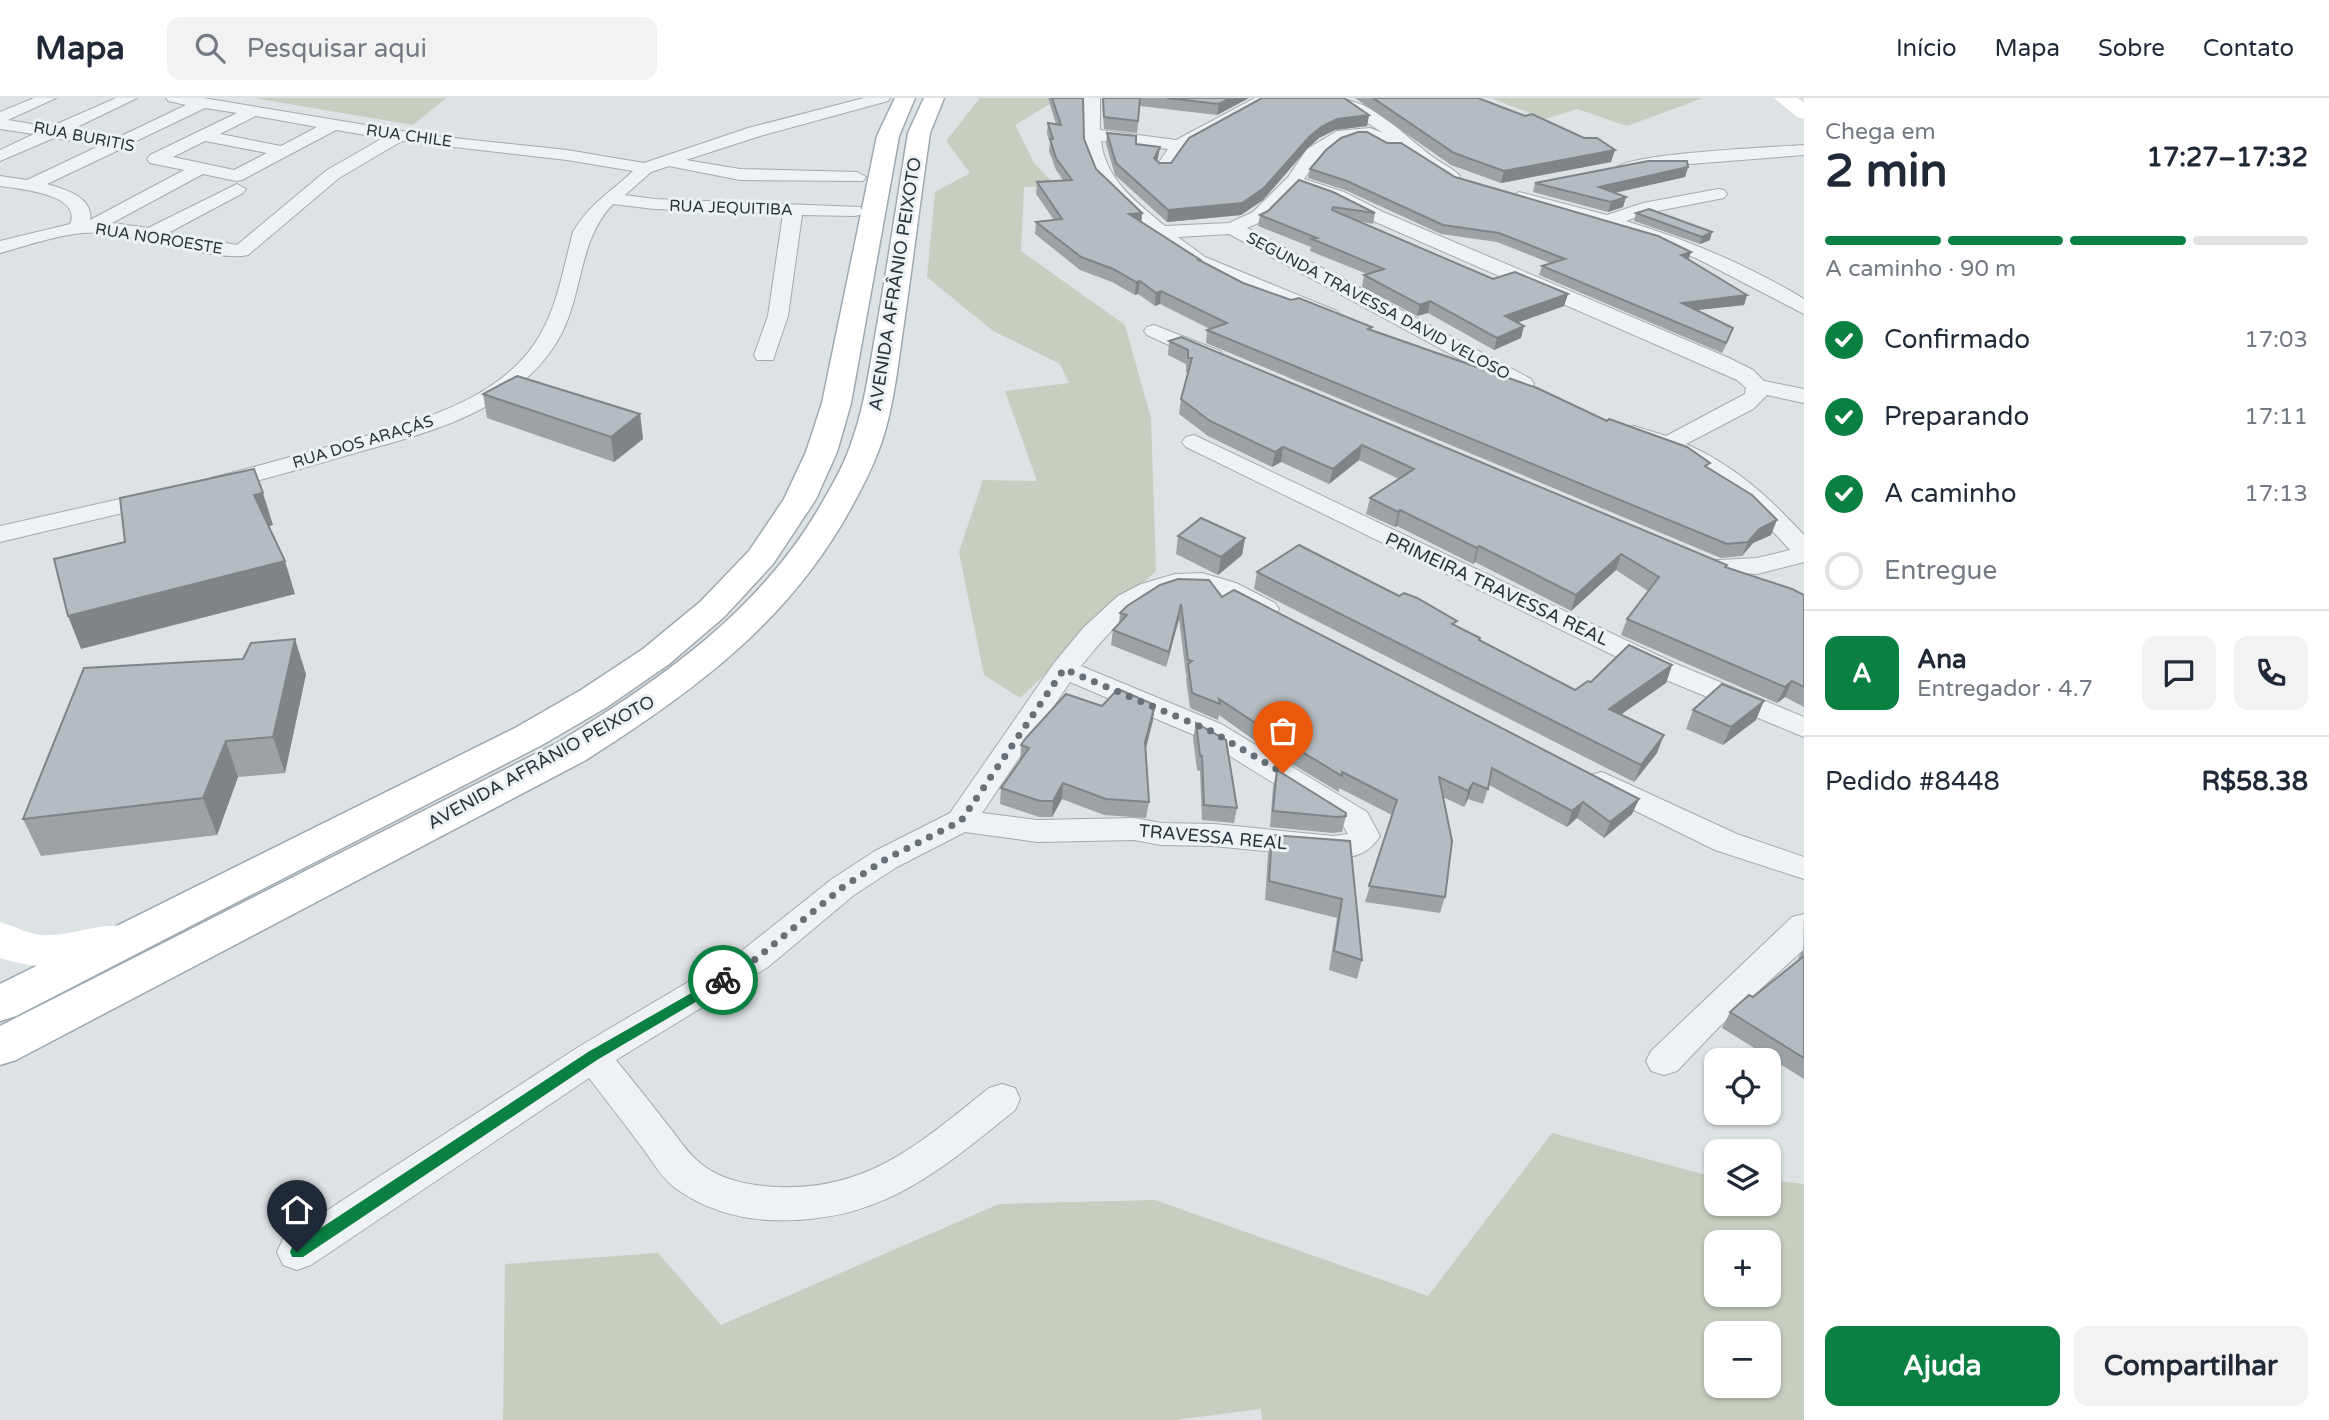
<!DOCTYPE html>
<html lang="pt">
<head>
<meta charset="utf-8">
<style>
	body { margin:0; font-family:"Varela Round",sans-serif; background:#f2f2f3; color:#1f2937; height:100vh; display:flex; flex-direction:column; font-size:26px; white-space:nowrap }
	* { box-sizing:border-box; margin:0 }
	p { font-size:23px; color:#747a83 }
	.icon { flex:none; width:38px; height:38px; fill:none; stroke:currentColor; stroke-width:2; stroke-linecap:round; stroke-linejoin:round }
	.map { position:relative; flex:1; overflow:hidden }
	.details { display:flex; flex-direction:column; background:#fff; width:525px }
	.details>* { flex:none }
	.fabs { position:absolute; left:1704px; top:950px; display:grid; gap:14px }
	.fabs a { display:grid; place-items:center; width:77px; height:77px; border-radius:14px; background:#fff; box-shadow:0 2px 5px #0004; font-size:35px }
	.pin { position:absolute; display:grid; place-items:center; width:60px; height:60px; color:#fff; margin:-72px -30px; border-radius:50% 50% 50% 0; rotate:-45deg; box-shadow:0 0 7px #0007 }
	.pin .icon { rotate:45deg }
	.courier { position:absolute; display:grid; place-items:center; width:70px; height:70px; margin:-35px; border:5px solid #0b8043; border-radius:50%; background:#fff; color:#222; box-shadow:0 2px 9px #0007 }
	.head em { font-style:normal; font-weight:700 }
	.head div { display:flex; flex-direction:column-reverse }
	.head { display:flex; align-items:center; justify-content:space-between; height:119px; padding:0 21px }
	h1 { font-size:46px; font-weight:700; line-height:52px }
	.bar { display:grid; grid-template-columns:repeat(4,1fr); gap:10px 7px; align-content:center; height:84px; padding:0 21px }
	.bar i { height:9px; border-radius:5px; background:#e0e1e3 }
	.bar .current { background:#0b8043 }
	.bar p { grid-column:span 4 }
	.line { display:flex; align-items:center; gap:18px; padding:0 21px; border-top:2px solid #e0e1e3 }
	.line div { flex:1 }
	.round { display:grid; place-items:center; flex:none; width:74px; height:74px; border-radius:14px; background:#f2f2f3 }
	ol { padding:0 21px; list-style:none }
	li { display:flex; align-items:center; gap:21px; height:77px }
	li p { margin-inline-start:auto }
	li .icon { padding:7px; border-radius:50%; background:#0b8043; color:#fff; stroke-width:4 }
	li:last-child { color:#747a83 }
	li i { width:38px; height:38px; border:4px solid #e0e1e3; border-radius:50% }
	.cta { display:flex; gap:14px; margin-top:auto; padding:14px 21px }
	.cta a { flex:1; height:80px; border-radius:14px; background:#0b8043; color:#fff; font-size:28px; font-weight:700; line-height:80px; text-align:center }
	.cta a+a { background:#f2f2f3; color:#1f2937 }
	header { display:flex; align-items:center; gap:42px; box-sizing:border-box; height:98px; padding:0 35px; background:#fff; border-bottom:2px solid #e0e1e3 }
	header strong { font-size:33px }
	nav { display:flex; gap:38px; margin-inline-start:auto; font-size:24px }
	.search { width:490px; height:63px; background:#f2f2f3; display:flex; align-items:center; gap:18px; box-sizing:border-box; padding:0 24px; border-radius:14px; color:#747a83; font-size:26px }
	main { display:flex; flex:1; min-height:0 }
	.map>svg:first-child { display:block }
	.green { fill:#c6cebf; fill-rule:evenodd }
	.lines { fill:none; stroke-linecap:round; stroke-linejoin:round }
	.minor-casing { stroke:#a3aaae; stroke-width:2 }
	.primary-casing { stroke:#9ea9b0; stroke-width:3 }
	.minor { fill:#eff2f4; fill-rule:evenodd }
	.secondary { fill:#fff; fill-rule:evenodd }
	.primary { fill:#fff; fill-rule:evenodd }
	.wall { fill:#9ca2a6 }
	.shaded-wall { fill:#7f8487 }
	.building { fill:#b5bcc1; stroke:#7f8487; stroke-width:2 }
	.route { fill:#0b8043 }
	.done { stroke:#677076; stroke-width:7; stroke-dasharray:0 12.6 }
	.labels { text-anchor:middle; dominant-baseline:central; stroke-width:6; stroke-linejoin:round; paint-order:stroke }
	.far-street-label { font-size:16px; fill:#28333a; stroke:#ecf1f3 }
	.street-label { font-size:18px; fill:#28333a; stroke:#ecf1f3 }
</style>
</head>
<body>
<header>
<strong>Mapa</strong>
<div class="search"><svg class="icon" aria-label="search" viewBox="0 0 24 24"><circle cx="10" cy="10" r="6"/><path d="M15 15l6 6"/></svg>Pesquisar aqui</div>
<nav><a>Início</a><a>Mapa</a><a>Sobre</a><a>Contato</a></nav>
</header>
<main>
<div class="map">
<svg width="1804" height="1322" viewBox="0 0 1804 1322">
	<rect width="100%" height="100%" fill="#dde2e5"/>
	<g class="green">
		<path d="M254 0H446L413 27Z"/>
		<path d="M980 0H1050L1056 2 1015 27 1034 65 1056 88 1024 89 1021 153 1125 227 1151 320 1156 473 1020 600 984 577 959 454 983 382 1037 383 1005 293 1069 285 1060 266 993 233 927 179 935 94 970 75 946 43Z"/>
		<path d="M1491 0H1703L1627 28 1577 11 1545 21Z"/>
		<path d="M1552 1035 1702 1076 1717 1077V1106H1769V1082L1804 1086V1322H1262L1261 1311 1175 1322H503L505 1166 658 1155 721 1227 999 1106 1155 1102 1428 1198ZM1717 1144H1769V1197H1717ZM1717 1236H1769V1288H1717Z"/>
	</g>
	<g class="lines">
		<g class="minor-casing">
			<g id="minor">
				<path d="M34 0H56L8 22 50 29 116 0H137L71 32 117 40 186 7 168 3 166 0H203L426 37 567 52 644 65 748 30 864 0H890L888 3 760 38 686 62 740 71 857 74 866 79 863 83 740 82 669 68 651 74 625 97 654 101 860 109 863 113 860 117 854 118 802 117 788 218 773 262H757L754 257 768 218 783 116 654 111 613 106C577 143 584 198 558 242 515 315 423 336 348 357 305 370 262 382 219 392L211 390 207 385 211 380C252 370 293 358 334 347 403 327 493 308 535 245 557 213 563 171 573 134 590 105 610 95 633 73L567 62 402 43 339 80 248 157C218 164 141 138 105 135 69 132 34 146 0 155V143L70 126C83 96 19 91 0 88V78L27 82 101 47 54 40 0 63V52L34 36 0 31V14ZM205 10 237 15 150 57 147 61 150 65 184 72 90 122C94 99 64 91 47 86L121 51 130 50 132 45ZM256 18 317 29 281 48 220 36ZM336 32 383 40 327 72 237 147 168 135 243 95 246 91 237 86 148 130 112 125 203 76 236 83 242 82ZM205 43 267 55 234 72 173 59Z"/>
				<path d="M1084 0H1100V32L1176 42 1255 0H1275L1185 50 1170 74 1164 75 1155 70 1168 51 1101 43C1105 81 1137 105 1165 128L1229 125 1253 114 1288 79 1307 51 1337 33 1370 30 1383 35 1330 0C1373 0 1400 35 1433 59 1442 66 1453 70 1460 78L1457 82H1445L1400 50C1387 58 1379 42 1366 40 1338 36 1318 61 1304 81L1344 94 1383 114 1729 260 1753 272 1764 283 1804 291V305L1767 297 1753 311 1686 346C1734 367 1769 399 1804 437V464L1757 476 1701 473 1697 468 1701 463 1757 460 1790 452C1736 392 1703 365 1626 340L1623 335 1626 330 1634 328 1666 338 1745 296 1746 290 1737 282 1371 122 1332 102 1297 90 1265 122 1247 130 1531 281 1534 286 1531 291H1515L1229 136 1178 139 1205 159 1337 213 1340 217 1337 221H1323L1191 167 1138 124 1111 97 1090 70 1084 45Z"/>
				<path d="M1804 47V57L1677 67 1625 75 1616 70C1629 55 1776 49 1804 47Z"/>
				<path d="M1718 91 1724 92 1727 96 1724 100 1647 115 1626 123C1688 142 1748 167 1804 201V216L1696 160 1623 134 1513 103 1510 99 1519 94 1607 117 1643 105Z"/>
				<path d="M1154 227 1220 253 1223 258 1220 263H1204L1147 237 1144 233 1147 229Z"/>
				<path d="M1194 337 1674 565 1804 619V639L1654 577 1186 349 1182 344 1186 339Z"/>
				<path d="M160 392 169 394 172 399 169 404 0 444V428Z"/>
				<path d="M1202 475 1236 485 1275 505 1279 511 1275 517 1266 519C1243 513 1224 495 1201 491 1149 483 1110 533 1081 568L1221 626 1367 714 1380 738C1369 756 1354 760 1333 760L1214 748 1161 747 1134 742 1037 744 965 734 897 769 854 797 768 869 616 962C633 983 650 1004 666 1025 678 1039 686 1054 701 1066 723 1083 749 1087 776 1089 869 1093 920 1045 989 990L1002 986 1015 990 1020 1001 1015 1012C936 1076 877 1127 769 1122 737 1121 700 1109 674 1089 660 1078 652 1062 641 1048 624 1025 606 1002 589 980L311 1167 297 1172 283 1167 277 1154 283 1141 580 948 744 851 832 781 875 753 950 715 1054 565 1084 529 1118 498 1141 486 1175 476ZM1070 584 1201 640 1344 729 1348 736 1333 738 1214 726 1161 725 1134 720 1037 722 982 715Z"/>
				<path d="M1602 674 1737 736 1804 759V781L1715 752 1591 691 1587 684 1591 677Z"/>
				<path d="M1804 816 1803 852 1718 930 1677 973 1664 977 1651 973 1646 963 1651 953 1792 819Z"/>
			</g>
		</g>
		<g class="primary-casing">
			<g id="primary">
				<path d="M895 0H915L899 38 851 305 837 354 816 401 773 466 724 519 669 566 607 609 542 647 16 918 0 923V886L515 630 581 592 643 551 700 504 749 453 784 401 806 354 822 305 877 38Z"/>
				<path d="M924 0H944L930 35C920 103 912 171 902 239 897 274 893 310 882 343 874 367 863 388 851 410 789 524 693 594 586 662L16 962 0 967V928L559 644C662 581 761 512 822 405 834 384 845 365 852 343 864 309 869 274 875 239 887 171 897 103 908 35Z"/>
			</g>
		</g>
		<use href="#minor" class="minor"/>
		<g class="secondary">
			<path d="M1774 0H1797L1804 5V21L1797 19Z"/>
			<path d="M0 824C14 828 27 836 42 837 73 839 105 821 134 830L141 841 134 852C84 868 52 876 0 860Z"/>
		</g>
		<use href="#primary" class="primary"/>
	</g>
	<g class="wall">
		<path d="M1048 0H1083L1084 41 1096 71 1142 115 1141 124 1199 161V162L1243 185 1371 232 1708 370 1771 437 1753 445 1742 458 1721 460 1206 245 1207 232 1210 231 1160 206 1155 208 1138 196 1135 197 1112 184 1080 172 1035 136 1036 124 1054 122 1036 96 1037 84 1063 82 1056 72 1049 53 1050 45 1047 36 1048 25 1056 26Z"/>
		<path d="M1102 0H1249L1217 17 1140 8 1137 35 1104 31Z"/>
		<path d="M1355 0H1478L1611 64 1501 85 1451 67Z"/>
		<path d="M1369 17 1367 28 1335 32 1319 40 1307 51 1263 102 1241 117 1167 124 1115 77 1106 46 1107 35 1136 46 1158 60 1157 63 1159 65H1171Z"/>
		<path d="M1688 69 1685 79 1614 95 1626 99 1623 109 1608 114 1533 94 1535 85Z"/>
		<path d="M1310 71 1455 79 1691 154 1688 162 1747 197 1744 207 1697 212 1730 239 1722 255 1539 177 1542 168 1550 165 1497 144 1441 136 1345 92 1308 80Z"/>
		<path d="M1299 82 1375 115 1373 126 1359 123 1493 181 1568 196 1564 208 1517 225 1521 240 1494 252 1428 215 1417 218 1362 189 1364 177 1367 176 1310 153 1311 149 1258 128 1260 117 1268 113Z"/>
		<path d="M1649 111 1710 142 1700 146 1634 123 1636 115Z"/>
		<path d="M1169 243 1727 467 1726 469 1804 497V609L1785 599 1777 605 1621 537 1627 521 1648 493 1616 472 1571 513 1475 464 1473 466 1397 428 1395 429 1366 416 1370 400 1399 381 1359 362 1329 386 1281 364 1272 369 1208 338 1179 316 1181 301 1188 275 1186 274V266L1168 257Z"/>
		<path d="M483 296 640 316 643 341 614 364 487 320Z"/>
		<path d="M1178 438 1245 440 1242 457 1218 477 1176 456Z"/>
		<path d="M1257 474 1455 527 1480 540V542L1575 592 1591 584 1672 567 1666 585 1620 617 1657 655 1634 684 1254 491Z"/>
		<path d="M1222 499 1639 701 1632 716 1604 740 1577 720 1567 729 1489 687 1483 706 1468 701 1464 709 1443 699 1445 799 1440 815 1365 804 1392 717 1339 690V694L1265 650 1219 617 1218 622 1190 610 1186 581 1187 577H1186L1179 521 1166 569 1111 547 1113 532 1119 526 1120 515Z"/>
		<path d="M306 576 285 675 238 679 217 737 41 758 23 721Z"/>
		<path d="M1102 608 1153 622 1146 651 1149 704 1146 720 1104 717 1062 701 1052 719H1039L1000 706 1001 690 1020 663 1021 647Z"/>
		<path d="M1693 612 1756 622 1723 647 1686 631Z"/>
		<path d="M1196 625 1237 710 1234 725 1202 722 1200 673 1197 672 1193 640Z"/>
		<path d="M1277 672 1346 718 1342 734 1333 735 1270 729 1273 688Z"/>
		<path d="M1272 737 1350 743 1362 862 1357 881 1329 872 1337 820 1265 802 1268 756Z"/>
		<path d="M1804 852V981L1722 930 1730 914 1753 899 1796 865 1801 855Z"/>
	</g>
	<g class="shaded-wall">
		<path d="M1230 0H1249L1217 17 1219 6Z"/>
		<path d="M1369 17 1367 28 1335 32 1319 40 1307 51 1263 102 1241 117 1167 124 1168 112 1309 39 1321 29 1337 21Z"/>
		<path d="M1160 49 1158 60 1153 72 1154 60Z"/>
		<path d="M1615 52 1611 64 1501 85 1504 73Z"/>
		<path d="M1688 69 1685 79 1596 99 1599 89Z"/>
		<path d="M1626 99 1623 109 1608 114 1611 104Z"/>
		<path d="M1142 115 1141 127 1129 116Z"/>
		<path d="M1712 134 1710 142 1700 146 1702 139Z"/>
		<path d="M1691 154 1688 163 1681 157Z"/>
		<path d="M1140 183 1138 196 1135 197 1136 184Z"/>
		<path d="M1161 193 1160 206 1155 208 1156 195Z"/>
		<path d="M1568 196 1564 208 1502 230 1505 218Z"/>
		<path d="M1747 197 1744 207 1679 214 1682 205Z"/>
		<path d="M1430 203 1428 215 1417 218 1420 207Z"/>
		<path d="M1524 228 1521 240 1494 252 1497 240Z"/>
		<path d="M640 316 643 341 614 364 611 339Z"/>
		<path d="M1362 347 1359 362 1329 386 1333 371Z"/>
		<path d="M1283 349 1281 364 1272 369 1275 354Z"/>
		<path d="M263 395 273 427 264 430 254 397Z"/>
		<path d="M1400 412 1397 428 1395 429 1398 414Z"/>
		<path d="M1777 422 1771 437 1753 445 1742 458 1748 444 1759 431Z"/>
		<path d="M1245 440 1242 457 1218 477 1221 459Z"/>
		<path d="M1479 448 1475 464 1473 466 1477 450Z"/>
		<path d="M1621 456 1616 472 1571 513 1576 497Z"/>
		<path d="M285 463 295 496 81 551 68 518Z"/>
		<path d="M1181 506 1179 521 1166 569 1169 554Z"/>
		<path d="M295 541 306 576 285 675 273 639Z"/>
		<path d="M1672 567 1666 585 1603 629 1609 611Z"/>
		<path d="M1792 583 1785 599 1777 605 1785 589Z"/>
		<path d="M1764 603 1756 622 1723 647 1731 629Z"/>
		<path d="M1155 607 1153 622 1143 660 1145 644Z"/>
		<path d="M1664 637 1657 655 1634 684 1641 667Z"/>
		<path d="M226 643 238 679 217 737 203 700Z"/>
		<path d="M1063 685 1062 701 1052 719 1053 703Z"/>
		<path d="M1473 685 1468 701 1464 709 1468 693Z"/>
		<path d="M1639 701 1632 716 1604 740 1610 724Z"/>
		<path d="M1583 704 1577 720 1567 729 1572 713Z"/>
	</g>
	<g class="building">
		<path d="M1052 0H1083L1084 41 1096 71 1142 115 1129 116 1199 161H1197L1243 185 1291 202 1299 200 1372 229 1368 231 1537 290 1607 323 1609 321 1687 349 1710 365 1705 368 1752 397 1777 422 1759 431 1748 444 1727 446 1207 232 1227 225 1161 193 1156 195 1140 183 1136 184 1113 171 1081 159 1036 124 1062 121 1037 84 1072 82 1056 60 1050 41H1053L1048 25 1061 27Z"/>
		<path d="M1103 0H1140L1138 23 1104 19Z"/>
		<path d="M1167 0H1230L1219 6Z"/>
		<path d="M1262 0H1344L1369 17 1337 21 1321 29 1309 39 1264 90 1242 105 1168 112 1116 65 1107 35 1136 38V46L1160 49 1154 60 1159 65H1171L1189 40Z"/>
		<path d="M1373 0H1478L1525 18 1532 16 1584 40H1597L1615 52 1504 73 1454 55Z"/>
		<path d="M1358 34H1367L1387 45H1401L1455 79 1658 138 1691 154 1681 157 1747 197 1682 205 1733 230 1726 245 1542 168 1565 161 1499 135 1443 127 1347 83 1310 71 1326 52 1341 40Z"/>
		<path d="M1648 63H1687L1688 69 1599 89 1626 99 1611 104 1535 85Z"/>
		<path d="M1299 82 1333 94 1375 115 1333 109 1332 112 1493 181 1515 174 1568 196 1505 218 1524 228 1497 240 1430 203 1420 207 1364 177 1384 171 1312 141 1317 140 1260 117 1268 113Z"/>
		<path d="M1649 111 1712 134 1702 139 1636 115Z"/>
		<path d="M1181 239 1727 467 1725 469 1792 491 1804 497V589L1792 583 1785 589 1627 521 1659 479 1621 456 1576 497 1479 448 1477 450 1400 412 1398 414 1370 400 1414 371 1362 347 1333 371 1283 349 1275 354 1210 323 1181 301 1192 260H1188V252L1169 243Z"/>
		<path d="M517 278 640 316 611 339 483 296Z"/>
		<path d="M254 371 263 395 254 397 285 463 68 518 54 461 125 444 120 400Z"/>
		<path d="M1201 420 1245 440 1221 459 1178 438Z"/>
		<path d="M1299 447 1399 498 1404 495 1417 500 1457 523 1452 526 1480 540 1479 542 1575 592 1588 583 1591 584 1629 547 1672 567 1609 611 1664 637 1641 667 1257 474Z"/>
		<path d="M1178 481 1209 482 1222 499 1234 492 1639 701 1610 724 1583 704 1572 713 1492 670 1488 691 1473 685 1468 693 1439 679 1452 743 1445 799 1369 788 1397 702 1342 674V678L1269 634 1219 601 1220 606 1192 595 1188 566 1192 563 1188 562 1181 506 1169 554 1113 532 1127 517 1120 515 1127 508 1160 487Z"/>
		<path d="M295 541 273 639 226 643 203 700 23 721 84 570 243 561 251 545Z"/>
		<path d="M1722 586 1764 603 1731 629 1693 612Z"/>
		<path d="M1118 591 1155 607 1145 644 1149 704 1106 701 1063 685 1053 703H1040L1001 690 1029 650 1021 647 1025 641 1066 596 1102 608Z"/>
		<path d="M1196 625 1226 642 1237 710 1204 707 1202 658 1200 657Z"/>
		<path d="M1277 672 1346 715V718L1337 719 1273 713Z"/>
		<path d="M1272 737 1350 743 1362 862 1334 853 1342 801 1269 783Z"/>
		<path d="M1804 858V960L1730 914 1749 897 1753 899Z"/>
	</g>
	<path class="route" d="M723 877 728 878V885L597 962 303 1159H292L290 1154 292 1149 588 954Z"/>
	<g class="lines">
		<path class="done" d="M723 882 757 860 843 789 886 761 961 723 1064 571 1211 633 1283 675"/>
	</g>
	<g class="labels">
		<g class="far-street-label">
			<text transform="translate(409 38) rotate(8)">RUA CHILE</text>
			<text transform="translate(84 39) rotate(11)">RUA BURITIS</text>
			<text transform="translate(731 110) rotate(2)">RUA JEQUITIBA</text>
			<text transform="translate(159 141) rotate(9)">RUA NOROESTE</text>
			<text transform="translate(1378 208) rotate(28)">SEGUNDA TRAVESSA DAVID VELOSO</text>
			<text transform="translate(363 344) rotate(-17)">RUA DOS ARAÇÁS</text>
		</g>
		<g class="street-label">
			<text transform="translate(895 186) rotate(-81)">AVENIDA AFRÂNIO PEIXOTO</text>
			<text transform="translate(1497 491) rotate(25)">PRIMEIRA TRAVESSA REAL</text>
			<text transform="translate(541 664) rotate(-29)">AVENIDA AFRÂNIO PEIXOTO</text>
			<text transform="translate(1213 739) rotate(5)">TRAVESSA REAL</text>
		</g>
	</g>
</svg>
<div class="fabs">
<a><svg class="icon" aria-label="locate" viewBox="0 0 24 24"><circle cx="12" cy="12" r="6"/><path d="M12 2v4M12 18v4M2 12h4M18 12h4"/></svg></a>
<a><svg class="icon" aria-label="layers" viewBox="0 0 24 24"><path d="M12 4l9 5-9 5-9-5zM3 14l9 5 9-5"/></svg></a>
<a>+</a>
<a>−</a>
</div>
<div class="pin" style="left:1283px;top:675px;background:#ea580c"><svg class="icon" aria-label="bag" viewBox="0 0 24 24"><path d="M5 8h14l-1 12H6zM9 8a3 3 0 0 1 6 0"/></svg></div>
<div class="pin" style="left:297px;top:1154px;background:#1f2937"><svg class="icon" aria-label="home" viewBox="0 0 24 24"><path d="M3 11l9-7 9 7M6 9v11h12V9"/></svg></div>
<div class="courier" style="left:723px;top:882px"><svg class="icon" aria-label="bike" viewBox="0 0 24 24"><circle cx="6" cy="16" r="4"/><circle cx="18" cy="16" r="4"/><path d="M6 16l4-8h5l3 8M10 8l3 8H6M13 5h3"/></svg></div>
</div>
<section class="details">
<div class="head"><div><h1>2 min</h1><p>Chega em</p></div><em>17:27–17:32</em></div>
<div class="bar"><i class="current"></i><i class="current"></i><i class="current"></i><i></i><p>A caminho · 90 m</p></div>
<ol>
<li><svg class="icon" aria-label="check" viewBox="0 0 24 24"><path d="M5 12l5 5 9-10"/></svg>Confirmado<p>17:03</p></li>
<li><svg class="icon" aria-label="check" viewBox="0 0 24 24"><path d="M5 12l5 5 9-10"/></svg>Preparando<p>17:11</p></li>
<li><svg class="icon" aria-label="check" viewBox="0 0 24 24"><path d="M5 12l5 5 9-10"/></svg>A caminho<p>17:13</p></li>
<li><i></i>Entregue</li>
</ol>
<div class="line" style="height:126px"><b class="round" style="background:#0b8043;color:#fff">A</b><div><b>Ana</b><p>Entregador · 4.7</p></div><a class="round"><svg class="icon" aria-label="chat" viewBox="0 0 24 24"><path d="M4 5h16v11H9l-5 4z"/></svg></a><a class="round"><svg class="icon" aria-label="phone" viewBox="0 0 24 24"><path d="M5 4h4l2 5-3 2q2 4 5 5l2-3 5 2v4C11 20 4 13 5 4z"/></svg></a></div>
<div class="line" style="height:91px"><div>Pedido #8448</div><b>R$58.38</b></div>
<div class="cta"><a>Ajuda</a><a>Compartilhar</a></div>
</section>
</main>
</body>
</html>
